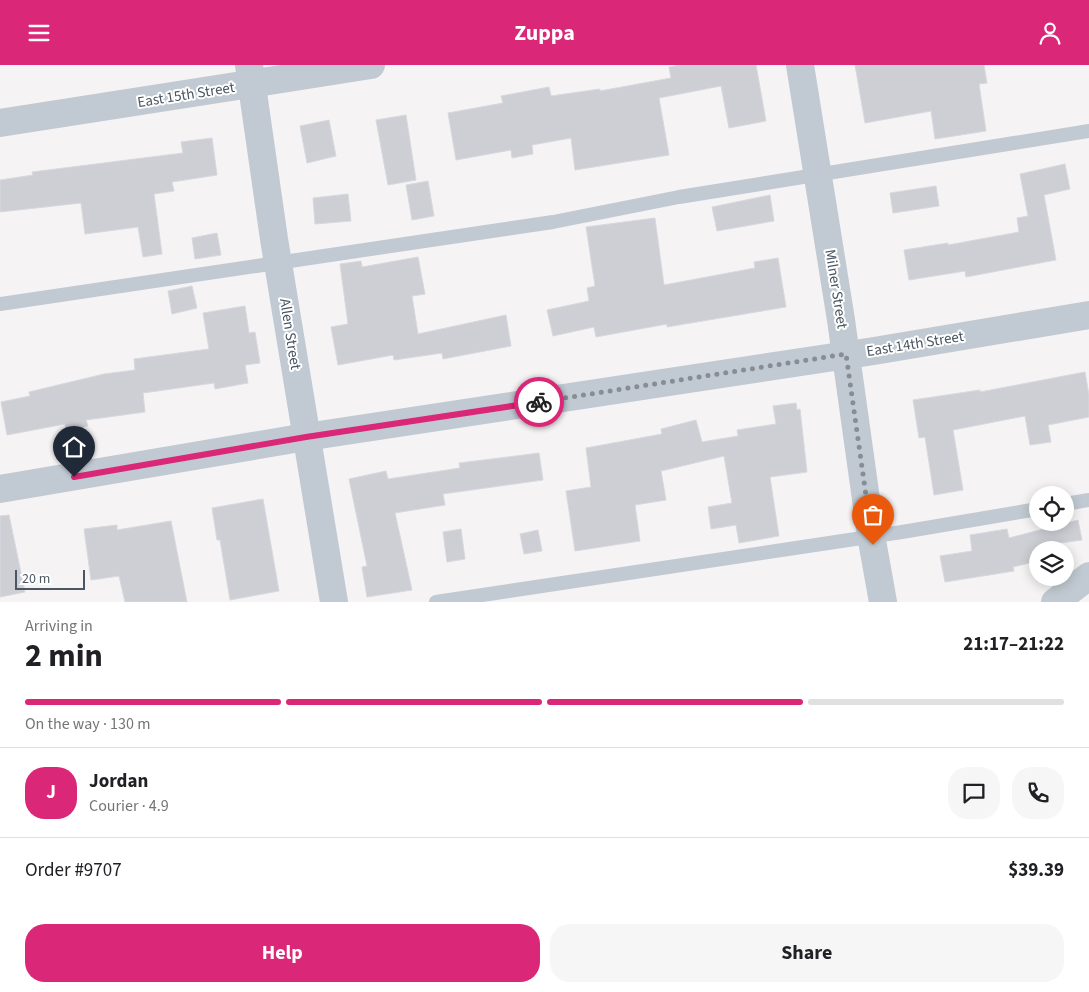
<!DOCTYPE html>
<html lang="en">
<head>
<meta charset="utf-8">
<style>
	body { margin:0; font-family:"Source Sans 3",sans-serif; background:#f6f6f6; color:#202124; height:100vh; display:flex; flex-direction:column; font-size:19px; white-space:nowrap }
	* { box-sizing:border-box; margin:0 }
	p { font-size:16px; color:#757577 }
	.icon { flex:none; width:28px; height:28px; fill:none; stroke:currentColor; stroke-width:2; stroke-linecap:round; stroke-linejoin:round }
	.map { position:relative; height:537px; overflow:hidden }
	.panel { display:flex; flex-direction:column; background:#fff; flex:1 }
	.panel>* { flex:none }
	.tools { position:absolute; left:1029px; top:421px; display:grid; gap:10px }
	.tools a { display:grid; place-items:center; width:45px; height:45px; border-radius:50%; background:#fff; box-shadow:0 2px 12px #0003; font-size:25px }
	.scale { position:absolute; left:15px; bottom:12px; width:70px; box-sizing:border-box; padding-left:5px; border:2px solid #4a5661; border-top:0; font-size:14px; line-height:18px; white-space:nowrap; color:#4a5661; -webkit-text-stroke:4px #fff; paint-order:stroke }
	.pin { position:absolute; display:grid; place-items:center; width:42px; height:42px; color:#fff; margin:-51px -21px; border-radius:50% 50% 50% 0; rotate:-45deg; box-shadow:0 0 5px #0007 }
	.pin .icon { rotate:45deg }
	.courier { position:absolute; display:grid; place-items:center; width:50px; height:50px; margin:-25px; border:4px solid #db2777; border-radius:50%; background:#fff; color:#222; box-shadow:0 1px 6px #0007 }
	.head em { font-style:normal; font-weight:700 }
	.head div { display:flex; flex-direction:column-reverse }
	.head { display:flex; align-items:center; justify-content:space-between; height:85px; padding:0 25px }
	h1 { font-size:32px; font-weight:700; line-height:38px }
	.bar { display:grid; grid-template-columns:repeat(4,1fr); gap:8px 5px; align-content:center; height:60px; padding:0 25px }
	.bar i { height:6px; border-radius:4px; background:#e0e0e0 }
	.bar .current { background:#db2777 }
	.bar p { grid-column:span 4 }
	.line { display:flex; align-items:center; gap:12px; padding:0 25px; border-top:1px solid #e0e0e0 }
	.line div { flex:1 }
	.round { display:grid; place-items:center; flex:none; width:52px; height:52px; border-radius:20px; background:#f6f6f6 }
	.action { display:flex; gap:10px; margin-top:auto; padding:10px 25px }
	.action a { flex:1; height:58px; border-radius:20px; background:#db2777; color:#fff; font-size:20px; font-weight:700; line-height:58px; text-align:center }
	.action a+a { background:#f6f6f6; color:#202124 }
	header { display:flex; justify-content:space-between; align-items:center; height:65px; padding:0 25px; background:#db2777; color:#fff; font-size:22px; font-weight:700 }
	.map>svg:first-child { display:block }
	.building { fill:#cdcfd5; stroke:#d7d9de }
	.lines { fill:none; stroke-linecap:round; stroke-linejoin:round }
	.service { stroke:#c1cad2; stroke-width:14 }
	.minor { stroke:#c1cad2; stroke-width:28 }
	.tertiary { stroke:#c1cad2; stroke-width:28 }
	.done { stroke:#868d94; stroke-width:5; stroke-dasharray:0 9 }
	.route { stroke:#db2777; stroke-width:6 }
	.labels { text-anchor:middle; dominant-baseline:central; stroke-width:4; stroke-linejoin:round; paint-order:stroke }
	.street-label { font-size:15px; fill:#4a5661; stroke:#fff }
</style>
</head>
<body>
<header><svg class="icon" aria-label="menu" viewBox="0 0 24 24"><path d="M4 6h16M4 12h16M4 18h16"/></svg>Zuppa<svg class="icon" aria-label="person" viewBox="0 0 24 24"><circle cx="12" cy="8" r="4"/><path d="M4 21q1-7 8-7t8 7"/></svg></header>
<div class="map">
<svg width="1089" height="537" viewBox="0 0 1089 537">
	<rect width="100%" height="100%" fill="#f5f3f3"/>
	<g class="building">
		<path d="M681 0H756L766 56 729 63 721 21 659 33 669 90 575 105 571 73 532 80 533 89 512 93 511 85 456 95 448 48 503 38 501 31 549 22 551 31 600 24V26L671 13 669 2Z"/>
		<path d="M855 0H984L987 18 979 19 986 66 935 74 931 46 865 58Z"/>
		<path d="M406 50 416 115 388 120 376 55Z"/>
		<path d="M329 55 336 91 307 98 300 61Z"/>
		<path d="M212 73 217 110 172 117 174 126 154 129 162 189 143 192 138 162 85 169 81 138 0 147V115L33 110 32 107 183 88 181 77Z"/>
		<path d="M1065 99 1070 124 1044 130 1056 195 966 212 965 206 909 215 904 185 948 178V180L1019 167 1017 153 1028 151 1020 109Z"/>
		<path d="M428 116 434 151 412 155 406 120Z"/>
		<path d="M936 121 939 141 893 148 890 128Z"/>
		<path d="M348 129 351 156 315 159 313 133Z"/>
		<path d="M770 130 774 156 717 166 712 142Z"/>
		<path d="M655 153 664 220 755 203 754 197 778 193 786 242 667 262V259L596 272 594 262 553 271 547 245 589 236 587 223 595 221 586 162Z"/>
		<path d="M217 168 221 190 195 194 192 173Z"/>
		<path d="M418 192 425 229 412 231 418 269 506 250 511 281 443 294 442 288 394 295 393 290 338 300 331 262 348 259 340 199 361 196 362 202Z"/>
		<path d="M192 221 197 243 172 249 168 226Z"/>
		<path d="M245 241 249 268 255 267 260 298 245 300 248 318 215 324 214 318 143 328 145 347 86 355 88 361 66 366 65 359 7 370 1 337 30 331 29 327 104 309 135 305 134 294 209 284 203 248Z"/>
		<path d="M1085 307 1089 330V352L1048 360 1051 377 1030 380 1025 351 953 365 963 425 934 430 925 372 919 373 913 335 980 325V327Z"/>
		<path d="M796 338 797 345 800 344 807 407 770 412 779 471 739 478 736 460 711 464 708 442 732 438 724 391 661 406 666 435 635 440 640 476 575 486 566 426 591 422 586 383 662 369 661 364 696 355 702 377 738 371 737 365 776 359 773 341Z"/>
		<path d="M539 388 543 415 443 429 445 440 395 448 412 525 367 532 362 502 367 501 349 414 386 406 388 414 460 403 459 398Z"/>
		<path d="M263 434 279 526 230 535 220 475H217L212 443Z"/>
		<path d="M9 450 25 527 0 532V451Z"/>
		<path d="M1078 455 1082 475 1060 478 1062 485H1038V496L1013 502 1014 506 945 517 940 491 972 486 970 470 1007 464 1009 473Z"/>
		<path d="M171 456 187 537H125L119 511 91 515 84 464 117 460V465Z"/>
		<path d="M461 464 465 494 447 497 443 467Z"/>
		<path d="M538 465 542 486 524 489 520 469Z"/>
	</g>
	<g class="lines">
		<g class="service">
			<path d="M0 239 553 157 679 132 1089 66"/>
			<path d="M1065 439 1089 435"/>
			<path d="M436 537 902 467 1038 444"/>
		</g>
		<g class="minor">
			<path d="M249 0 274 174 334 537"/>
			<path d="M800 0 841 255 871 470 883 537"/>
			<path d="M0 58 371 0"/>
			<path d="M0 424 306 372 874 286 1089 250"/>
		</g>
		<path class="tertiary" d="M1055 537 1089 511"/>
	</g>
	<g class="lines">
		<path class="done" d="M539 337 846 289 873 480"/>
		<path class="route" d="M74 412 306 372 539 337"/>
	</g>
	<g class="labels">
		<g class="street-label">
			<text transform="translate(186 30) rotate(-9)">East 15th Street</text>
			<text transform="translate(836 224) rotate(81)">Milner Street</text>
			<text transform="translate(290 269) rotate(81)">Allen Street</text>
			<text transform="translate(915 279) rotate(-9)">East 14th Street</text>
		</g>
	</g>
</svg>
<div class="tools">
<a><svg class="icon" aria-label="locate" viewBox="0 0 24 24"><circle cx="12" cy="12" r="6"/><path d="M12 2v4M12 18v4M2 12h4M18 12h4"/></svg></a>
<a><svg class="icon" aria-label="layers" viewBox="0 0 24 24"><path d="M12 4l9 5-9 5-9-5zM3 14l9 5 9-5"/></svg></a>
</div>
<div class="scale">20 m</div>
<div class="pin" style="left:873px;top:480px;background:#ea580c"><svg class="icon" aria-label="bag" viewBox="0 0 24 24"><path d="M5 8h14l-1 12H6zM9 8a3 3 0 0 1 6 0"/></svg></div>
<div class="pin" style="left:74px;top:412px;background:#1f2937"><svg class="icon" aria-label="home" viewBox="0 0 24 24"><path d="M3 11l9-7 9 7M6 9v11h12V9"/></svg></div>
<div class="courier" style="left:539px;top:337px"><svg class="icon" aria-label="bike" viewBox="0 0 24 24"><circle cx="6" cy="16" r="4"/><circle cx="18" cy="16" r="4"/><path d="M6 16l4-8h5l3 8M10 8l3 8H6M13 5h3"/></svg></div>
</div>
<section class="panel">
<div class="head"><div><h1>2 min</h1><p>Arriving in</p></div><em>21:17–21:22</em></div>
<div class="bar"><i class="current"></i><i class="current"></i><i class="current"></i><i></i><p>On the way · 130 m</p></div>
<div class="line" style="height:90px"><b class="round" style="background:#db2777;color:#fff">J</b><div><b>Jordan</b><p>Courier · 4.9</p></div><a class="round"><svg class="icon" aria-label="chat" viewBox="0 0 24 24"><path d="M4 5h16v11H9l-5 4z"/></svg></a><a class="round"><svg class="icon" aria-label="phone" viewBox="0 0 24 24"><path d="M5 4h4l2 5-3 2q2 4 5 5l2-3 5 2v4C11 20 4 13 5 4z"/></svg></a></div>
<div class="line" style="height:65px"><div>Order #9707</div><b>$39.39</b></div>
<div class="action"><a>Help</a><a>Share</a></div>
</section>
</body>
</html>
